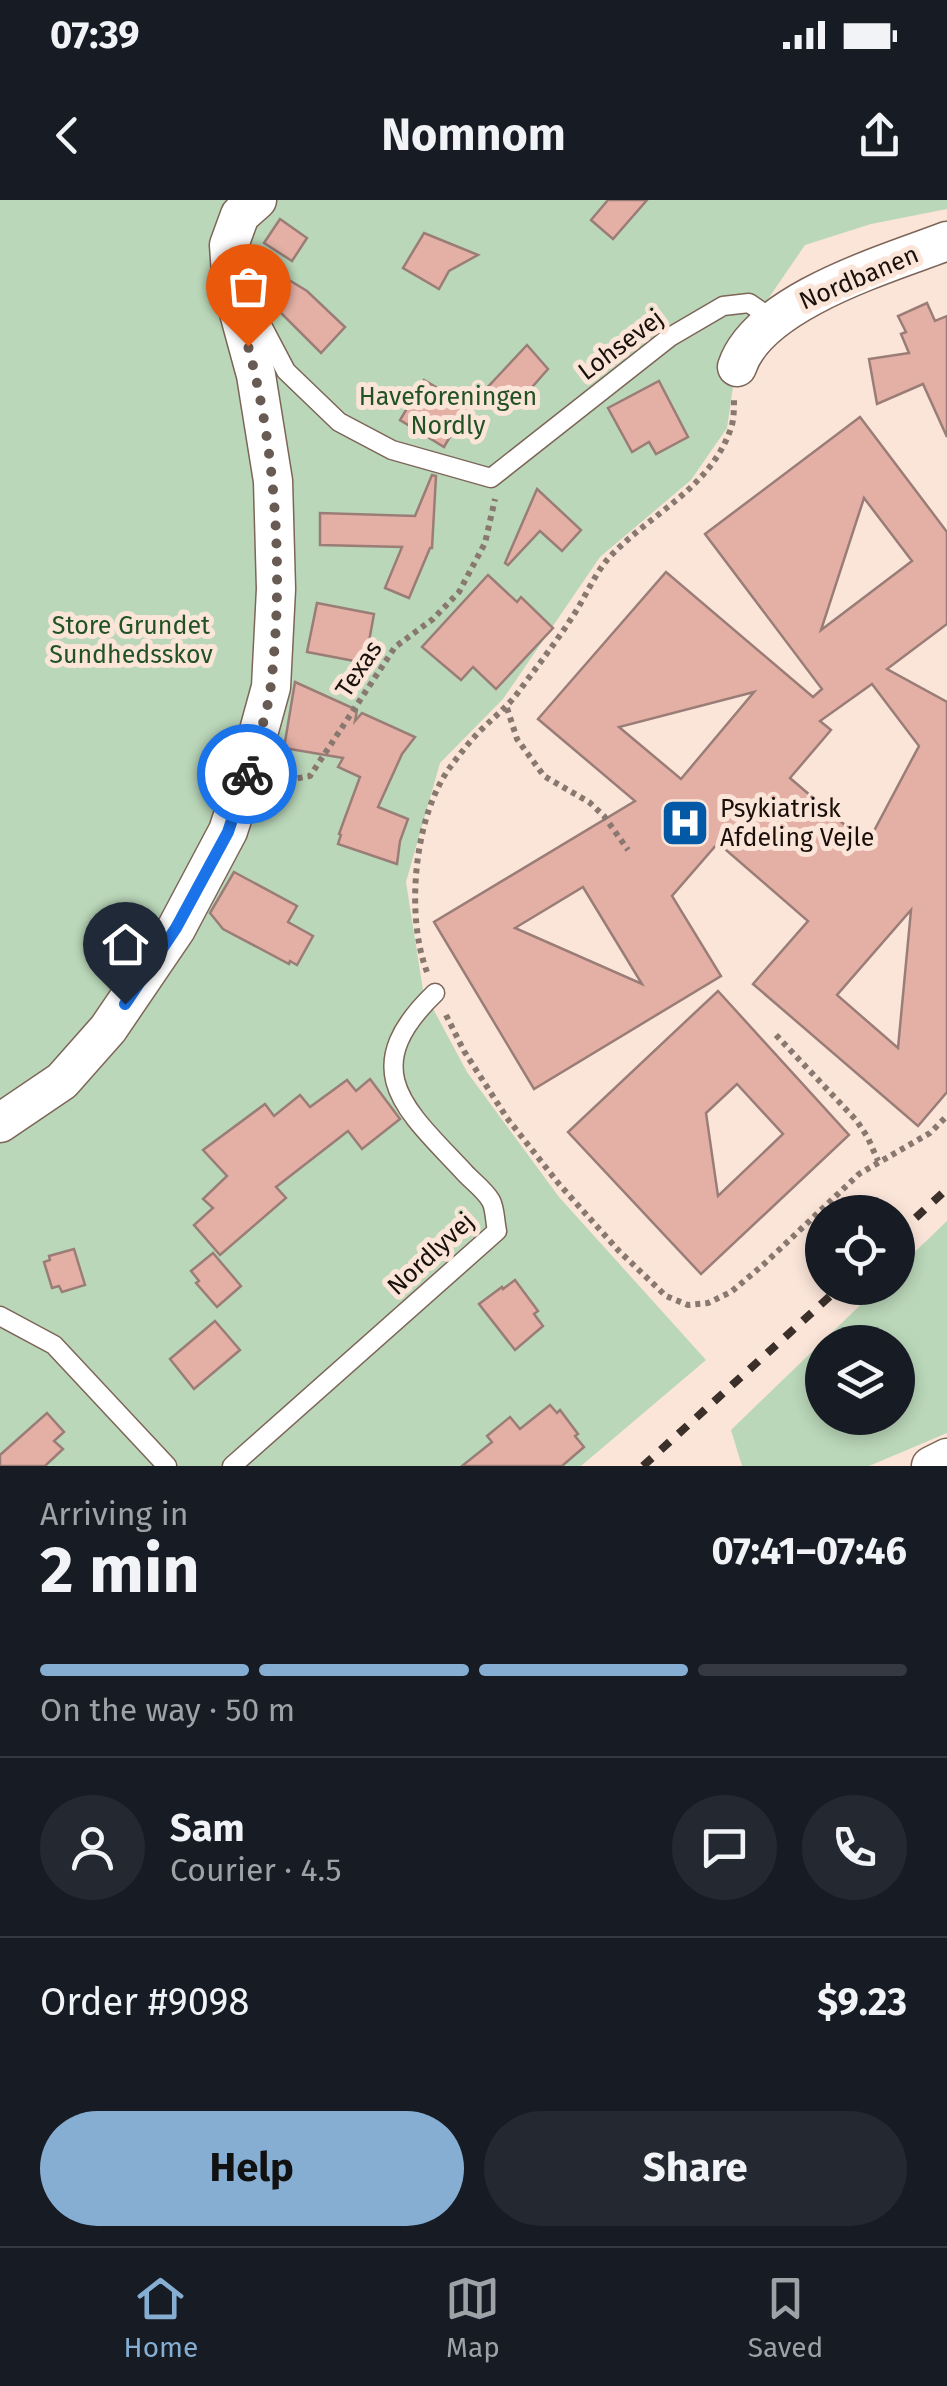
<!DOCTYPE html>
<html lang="en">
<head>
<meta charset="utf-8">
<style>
	body { margin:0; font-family:"Fira Sans",sans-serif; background:#242831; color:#f1f3f6; height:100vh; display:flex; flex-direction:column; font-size:38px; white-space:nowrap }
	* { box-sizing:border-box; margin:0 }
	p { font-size:32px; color:#9ea1a6 }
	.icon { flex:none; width:55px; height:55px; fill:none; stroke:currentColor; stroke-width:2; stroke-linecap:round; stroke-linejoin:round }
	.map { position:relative; height:1266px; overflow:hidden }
	.side { display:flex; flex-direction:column; background:#171b24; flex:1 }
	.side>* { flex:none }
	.fabs { position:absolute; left:805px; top:995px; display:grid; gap:20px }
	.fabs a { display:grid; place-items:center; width:110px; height:110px; border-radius:50%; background:#171b24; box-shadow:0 5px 15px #0003; font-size:50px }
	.pin { position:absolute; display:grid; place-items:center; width:85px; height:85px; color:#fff; margin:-102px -42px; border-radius:50% 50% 50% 0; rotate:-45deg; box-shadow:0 0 10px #0007 }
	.pin .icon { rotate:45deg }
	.courier { position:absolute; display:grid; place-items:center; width:100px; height:100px; margin:-50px; border:8px solid #1a73e8; border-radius:50%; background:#fff; color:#222; box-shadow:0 2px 12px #0007 }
	.summary em { font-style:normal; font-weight:700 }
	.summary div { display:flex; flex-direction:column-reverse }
	.summary { display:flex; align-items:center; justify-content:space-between; height:170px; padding:0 40px }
	h1 { font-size:65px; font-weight:700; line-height:75px }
	.bar { display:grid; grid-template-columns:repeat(4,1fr); gap:15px 10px; align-content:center; height:120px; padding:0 40px }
	.bar i { height:12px; border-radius:8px; background:#363941 }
	.bar .current { background:#86aed2 }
	.bar p { grid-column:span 4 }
	.line { display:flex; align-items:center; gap:25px; padding:0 40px; border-top:2px solid #363941 }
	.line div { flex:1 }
	.round { display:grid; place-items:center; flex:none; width:105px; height:105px; border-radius:52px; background:#242831 }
	.cta { display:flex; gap:20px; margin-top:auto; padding:20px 40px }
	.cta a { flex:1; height:115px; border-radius:60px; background:#86aed2; color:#111; font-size:40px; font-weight:700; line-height:115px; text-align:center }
	.cta a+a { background:#242831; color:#f1f3f6 }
	.status { display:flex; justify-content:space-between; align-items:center; height:70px; padding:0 50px; background:#171b24; direction:ltr }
	.status svg { height:28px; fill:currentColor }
	header { display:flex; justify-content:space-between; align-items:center; height:130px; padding:0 40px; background:#171b24; font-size:45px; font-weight:700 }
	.dock { display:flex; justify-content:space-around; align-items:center; height:140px; border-top:2px solid #363941; background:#171b24; font-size:28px; color:#9ea1a6 }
	.dock a { display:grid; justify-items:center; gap:5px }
	.dock .current { color:#86aed2 }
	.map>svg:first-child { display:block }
	.green { fill:#bad7b9; fill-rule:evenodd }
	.building { fill:#e4b0a5; stroke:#9a7d77; stroke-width:2.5; fill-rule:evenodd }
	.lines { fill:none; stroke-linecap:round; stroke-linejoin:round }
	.lane-casing { stroke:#7d6558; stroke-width:21 }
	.street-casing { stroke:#7d6558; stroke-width:41 }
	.path { stroke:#887870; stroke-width:6; stroke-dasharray:5 5; stroke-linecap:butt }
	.lane { stroke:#fff; stroke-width:18 }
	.street { stroke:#fff; stroke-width:38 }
	.rail { stroke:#3a2f29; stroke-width:8; stroke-dasharray:12 12; stroke-linecap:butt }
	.done { stroke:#685b53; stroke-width:10; stroke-dasharray:0 18 }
	.route { stroke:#1a73e8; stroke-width:12 }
	.labels { text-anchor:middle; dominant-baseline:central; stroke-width:10; stroke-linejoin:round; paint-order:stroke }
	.street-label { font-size:25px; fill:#19100b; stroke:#fbe5d9 }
	.park-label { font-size:25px; fill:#215223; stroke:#fbe5d9 }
	.poi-label { font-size:25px; fill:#19100b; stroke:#fbe5d9; text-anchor:start }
</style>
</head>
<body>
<div class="status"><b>07:39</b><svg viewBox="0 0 49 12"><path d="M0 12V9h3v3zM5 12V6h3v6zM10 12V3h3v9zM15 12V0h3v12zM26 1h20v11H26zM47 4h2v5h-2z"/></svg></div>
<header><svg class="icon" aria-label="back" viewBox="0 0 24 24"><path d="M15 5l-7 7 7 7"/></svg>Nomnom<svg class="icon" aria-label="share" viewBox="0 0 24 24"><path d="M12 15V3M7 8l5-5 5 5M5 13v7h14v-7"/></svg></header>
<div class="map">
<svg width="947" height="1266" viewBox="0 0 947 1266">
	<rect width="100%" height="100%" fill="#fbe5d9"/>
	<g class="green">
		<path d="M0 0H947V9L871 24 805 45 740 140 727 228 691 280 600 357 503 499 440 563 406 682 423 790 467 872 559 997 706 1160 581 1266H0Z"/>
		<path d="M947 1021V1233L869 1266H742L731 1230 878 1088H898V1068ZM898 1142V1218H822V1142Z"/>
	</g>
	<g class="building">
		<path d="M608 0H647L613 39 591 20Z"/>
		<path d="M280 19 307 38 292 61 264 43Z"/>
		<path d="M424 33 478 55 449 71 439 89 403 68Z"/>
		<path d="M284 77 307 91 345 127 321 153 265 97Z"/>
		<path d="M927 103 935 121 947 116V237L923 184 877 204 869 159 909 153 901 134 906 132 898 116Z"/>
		<path d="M527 145 548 169 525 195 522 193 507 210 485 190Z"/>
		<path d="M424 180 468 206 444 247 400 220Z"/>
		<path d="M659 181 688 237 656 254 649 242 632 252 608 208Z"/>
		<path d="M860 217 947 332V424L887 469 947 502V892L918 926 753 784 808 721 718 643 672 696 721 776 534 889 434 722 635 601 538 519 666 372 813 497 822 489 705 334ZM864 298 912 361 821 430ZM872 484 919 546 867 644 790 578 831 530 820 521ZM754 492 681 579 619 527ZM583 687 642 784 515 728ZM911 710 898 848 837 795Z"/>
		<path d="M432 275 436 276 432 348H430L409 398 385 388 402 347 320 345V313L415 316Z"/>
		<path d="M537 289 581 330 562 351 540 331 508 365 505 363Z"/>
		<path d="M488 375 517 402 521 397 553 428 496 489 473 467 461 480 422 447Z"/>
		<path d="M317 403 374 414 365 463 307 452Z"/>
		<path d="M295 482 357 510 355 521 362 513 415 537 402 554 378 607 408 619 400 641 397 664 338 644 341 635 339 634 360 577 338 567 343 558 284 548Z"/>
		<path d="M234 672 297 706 288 722 313 736 297 765 290 761 289 764 223 729 210 713Z"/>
		<path d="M718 791 849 935 701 1074 568 932ZM737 884 783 934 718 996 706 913Z"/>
		<path d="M370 879 400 919 362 949 348 931 276 987 286 998 220 1055 194 1025 213 1008 203 999 227 976 203 950 265 904 274 916 300 895 310 907 347 880 356 891Z"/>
		<path d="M74 1049 85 1085 62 1092 59 1086 52 1088 44 1062 50 1060 49 1056Z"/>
		<path d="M213 1053 241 1086 217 1107 196 1083 199 1081 191 1071Z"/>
		<path d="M515 1080 538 1111 534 1114 543 1126 515 1150 479 1104 502 1087 503 1089Z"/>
		<path d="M215 1121 240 1150 194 1189 170 1159Z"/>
		<path d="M550 1205 557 1213 560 1210 578 1234 575 1236 584 1247 562 1266H462L492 1242 487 1236 510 1217 520 1229Z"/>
		<path d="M47 1213 64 1232 54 1241 63 1249 45 1266H0V1255Z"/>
	</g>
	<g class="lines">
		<g class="lane-casing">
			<g id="lane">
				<path d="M249 106 256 114 286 171 339 222 392 250 491 278 670 137 723 106 749 103 774 120"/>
				<path d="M0 1116 54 1145 167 1266"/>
				<path d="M232 1266 497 1031C495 1022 495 1008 491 1001 485 990 472 981 464 972 405 909 355 870 435 793"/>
			</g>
		</g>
		<g class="street-casing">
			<g id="street">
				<path d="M737 167C759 101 887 64 947 41"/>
				<path d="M0 923 62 881 108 829 176 729 228 631 249 567 271 487 276 389 273 281 256 175 232 87 229 45 240 15 257 0"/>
				<path d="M931 1266 947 1258"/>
			</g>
		</g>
		<g class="path">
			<path d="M507 508 517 539 544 576 589 602 604 616 628 650"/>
			<path d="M278 582 310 576 395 447 433 419 459 392 485 343 495 299"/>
			<path d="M427 772C405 715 414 615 451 566 460 554 470 541 480 531 496 515 509 506 522 487 539 464 556 442 571 419 584 400 593 377 607 360 648 314 710 290 731 228 734 220 734 208 734 198"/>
			<path d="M446 815 464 851 507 918 559 984 619 1051 666 1096 688 1105 708 1103 731 1092 763 1065 859 974 930 933 947 916"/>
			<path d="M776 835 857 921 868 938 878 961"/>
		</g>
		<use href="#lane" class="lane"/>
		<use href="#street" class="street"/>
		<g class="rail">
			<path d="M898 1034 947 989"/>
			<path d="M643 1266 839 1088"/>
		</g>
	</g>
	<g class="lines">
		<path class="done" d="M247 574C256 546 268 513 271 484 284 376 276 250 248 146"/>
		<path class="route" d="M125 804 176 728 228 632 247 574"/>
	</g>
	<defs>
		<g id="hospital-square" transform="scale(2.5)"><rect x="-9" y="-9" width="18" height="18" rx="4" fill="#0459a7" stroke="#fbe5d9"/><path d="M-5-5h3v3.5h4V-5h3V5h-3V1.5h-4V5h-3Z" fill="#fff"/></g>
	</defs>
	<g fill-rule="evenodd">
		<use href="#hospital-square" x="685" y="623"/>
	</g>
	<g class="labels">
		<g class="street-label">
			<text transform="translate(859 78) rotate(-23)">Nordbanen</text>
			<text transform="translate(621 145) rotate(-37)">Lohsevej</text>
			<text transform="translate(359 469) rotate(-56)">Texas</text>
			<text transform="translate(431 1054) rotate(-43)">Nordlyvej</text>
		</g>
		<g class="park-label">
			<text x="448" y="197">Haveforeningen<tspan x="448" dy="29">Nordly</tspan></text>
			<text x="131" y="426">Store Grundet<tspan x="131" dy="29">Sundhedsskov</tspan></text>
		</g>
		<g class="poi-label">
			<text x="720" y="609">Psykiatrisk<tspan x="720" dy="29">Afdeling Vejle</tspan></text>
		</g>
	</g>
</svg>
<div class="fabs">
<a><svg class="icon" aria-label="locate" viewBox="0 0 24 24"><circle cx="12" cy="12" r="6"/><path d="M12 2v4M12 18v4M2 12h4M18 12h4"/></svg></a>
<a><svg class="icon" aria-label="layers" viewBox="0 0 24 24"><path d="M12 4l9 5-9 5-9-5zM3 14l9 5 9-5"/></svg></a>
</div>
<div class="pin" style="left:248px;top:146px;background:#ea580c"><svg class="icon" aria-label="bag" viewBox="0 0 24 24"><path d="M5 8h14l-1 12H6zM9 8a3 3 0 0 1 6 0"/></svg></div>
<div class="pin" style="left:125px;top:804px;background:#1f2937"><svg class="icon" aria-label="home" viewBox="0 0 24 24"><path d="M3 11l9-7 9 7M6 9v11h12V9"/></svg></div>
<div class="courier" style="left:247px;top:574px"><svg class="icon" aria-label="bike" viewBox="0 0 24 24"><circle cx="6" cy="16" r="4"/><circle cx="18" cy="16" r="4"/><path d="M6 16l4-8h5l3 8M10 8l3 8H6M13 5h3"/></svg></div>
</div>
<section class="side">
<div class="summary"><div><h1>2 min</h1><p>Arriving in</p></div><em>07:41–07:46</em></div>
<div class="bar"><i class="current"></i><i class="current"></i><i class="current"></i><i></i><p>On the way · 50 m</p></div>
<div class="line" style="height:180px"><a class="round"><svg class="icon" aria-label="person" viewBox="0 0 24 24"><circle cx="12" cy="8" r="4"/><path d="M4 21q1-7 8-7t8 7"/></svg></a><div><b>Sam</b><p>Courier · 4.5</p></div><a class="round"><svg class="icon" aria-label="chat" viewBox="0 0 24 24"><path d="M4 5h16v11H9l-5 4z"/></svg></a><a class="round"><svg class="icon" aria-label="phone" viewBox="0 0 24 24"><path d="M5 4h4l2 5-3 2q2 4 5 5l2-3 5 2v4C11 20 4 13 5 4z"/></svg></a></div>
<div class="line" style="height:130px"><div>Order #9098</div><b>$9.23</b></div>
<div class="cta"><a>Help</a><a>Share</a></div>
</section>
<nav class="dock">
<a class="current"><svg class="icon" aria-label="home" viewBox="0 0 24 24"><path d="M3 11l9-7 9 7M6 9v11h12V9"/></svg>Home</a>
<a><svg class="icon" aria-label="map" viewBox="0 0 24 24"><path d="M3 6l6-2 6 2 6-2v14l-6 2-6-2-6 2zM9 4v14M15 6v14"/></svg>Map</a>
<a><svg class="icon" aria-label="saved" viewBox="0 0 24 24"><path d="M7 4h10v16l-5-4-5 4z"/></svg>Saved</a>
</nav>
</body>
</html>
